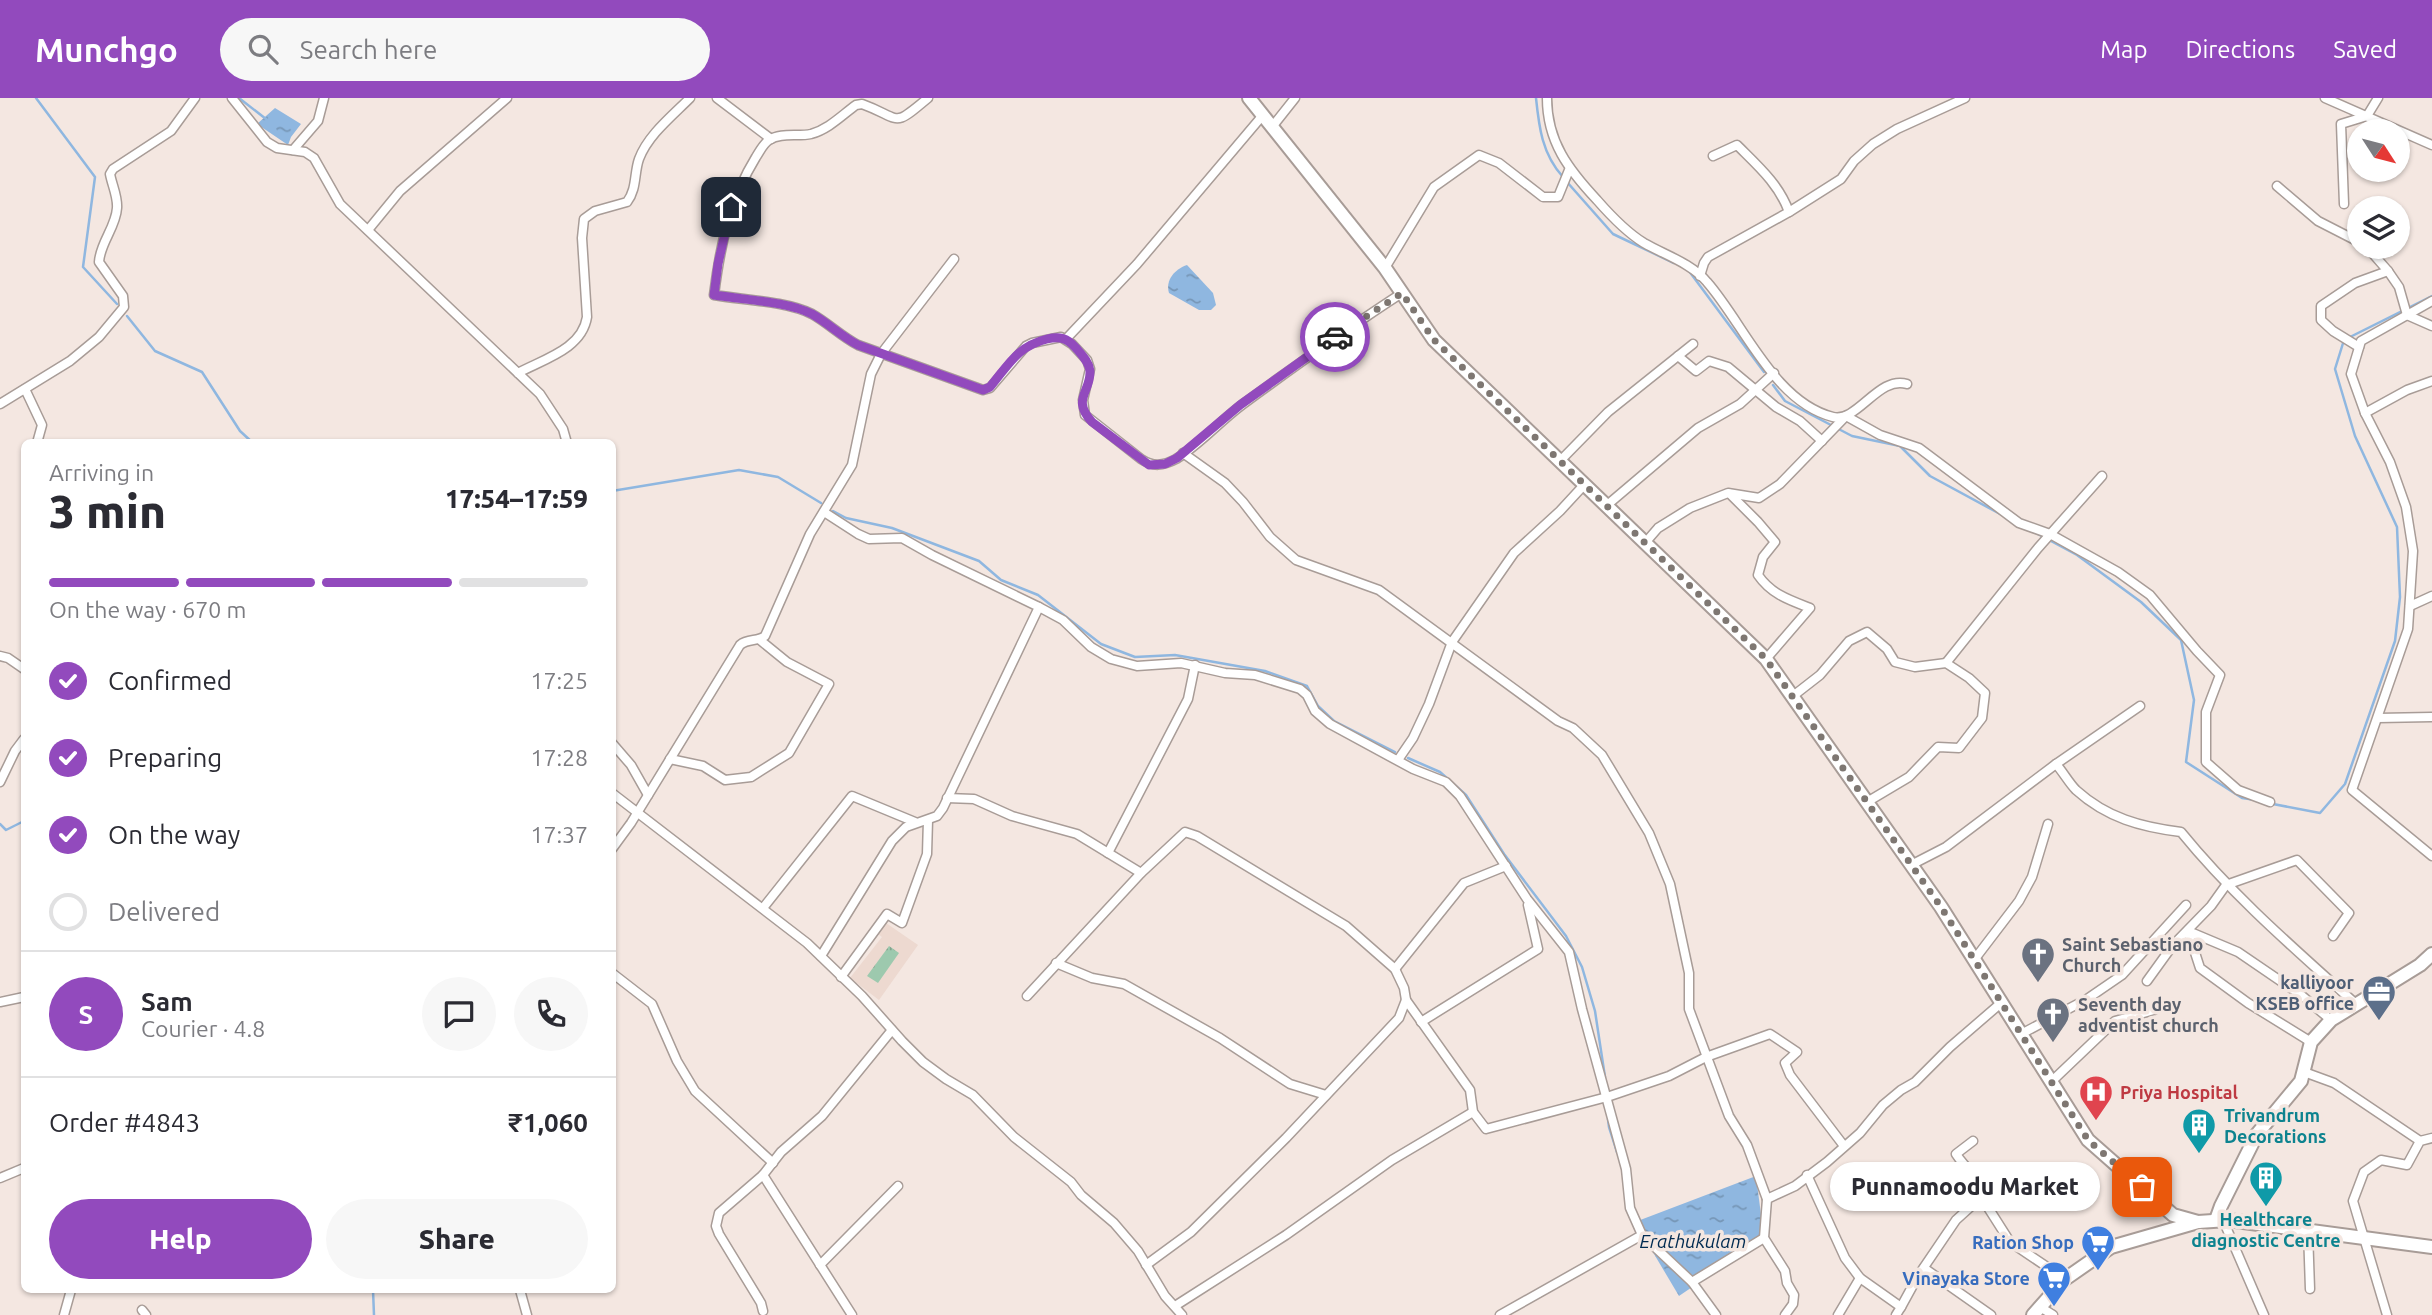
<!DOCTYPE html>
<html lang="en">
<head>
<meta charset="utf-8">
<style>
	body { margin:0; font-family:Ubuntu,sans-serif; background:#f7f7f7; color:#2b2b33; height:100vh; display:flex; flex-direction:column; font-size:26px; white-space:nowrap }
	* { box-sizing:border-box; margin:0 }
	p { font-size:23px; color:#7c7c81 }
	.icon { flex:none; width:38px; height:38px; fill:none; stroke:currentColor; stroke-width:2; stroke-linecap:round; stroke-linejoin:round }
	.map { position:relative; flex:1; overflow:hidden }
	.sheet { position:absolute; left:21px; top:341px; width:595px; height:854px; display:flex; flex-direction:column; background:#fff; border-radius:10px; box-shadow:0 2px 5px #0004 }
	.sheet>* { flex:none }
	.needle { width:46px; rotate:126deg }
	.tools { position:absolute; left:2347px; top:21px; display:grid; gap:14px }
	.tools a { display:grid; place-items:center; width:63px; height:63px; border-radius:50%; background:#fff; box-shadow:0 2px 5px #0004; font-size:35px }
	.pin { position:absolute; display:grid; place-items:center; width:60px; height:60px; color:#fff; margin:-30px; border-radius:14px; box-shadow:0 4px 10px #0006 }
	.courier { position:absolute; display:grid; place-items:center; width:70px; height:70px; margin:-35px; border:5px solid #924abd; border-radius:50%; background:#fff; color:#222; box-shadow:0 2px 9px #0007 }
	.bubble { position:absolute; height:49px; border-radius:24px; background:#fff; box-shadow:0 2px 5px #0004; font-size:23px; font-weight:800; line-height:49px; text-align:center }
	.head em { font-style:normal; font-weight:800 }
	.head div { display:flex; flex-direction:column-reverse }
	.head { display:flex; align-items:center; justify-content:space-between; height:119px; padding:0 28px }
	h1 { font-size:46px; font-weight:800; line-height:52px }
	.bar { display:grid; grid-template-columns:repeat(4,1fr); gap:10px 7px; align-content:center; height:84px; padding:0 28px }
	.bar i { height:9px; border-radius:5px; background:#e1e1e2 }
	.bar .current { background:#924abd }
	.bar p { grid-column:span 4 }
	.line { display:flex; align-items:center; gap:18px; padding:0 28px; border-top:2px solid #e1e1e2 }
	.line div { flex:1 }
	.round { display:grid; place-items:center; flex:none; width:74px; height:74px; border-radius:37px; background:#f7f7f7 }
	ol { padding:0 28px; list-style:none }
	li { display:flex; align-items:center; gap:21px; height:77px }
	li p { margin-inline-start:auto }
	li .icon { padding:7px; border-radius:50%; background:#924abd; color:#fff; stroke-width:4 }
	li:last-child { color:#7c7c81 }
	li i { width:38px; height:38px; border:4px solid #e1e1e2; border-radius:50% }
	.button { display:flex; gap:14px; margin-top:auto; padding:14px 28px }
	.button a { flex:1; height:80px; border-radius:42px; background:#924abd; color:#fff; font-size:28px; font-weight:800; line-height:80px; text-align:center }
	.button a+a { background:#f7f7f7; color:#2b2b33 }
	header { display:flex; align-items:center; gap:42px; box-sizing:border-box; height:98px; padding:0 35px; background:#924abd; color:#fff }
	header strong { font-size:33px }
	nav { display:flex; gap:38px; margin-inline-start:auto; font-size:24px }
	.search { width:490px; height:63px; background:#f7f7f7; display:flex; align-items:center; gap:18px; box-sizing:border-box; padding:0 24px; border-radius:38px; color:#7c7c81; font-size:26px }
	.map>svg:first-child { display:block }
	.built { fill:#edd9d0 }
	.park { fill:url(#park-tufts) }
	.water { fill:url(#water-ripples) }
	.lines { fill:none; stroke-linecap:round; stroke-linejoin:round }
	.stream { stroke:#8fb7e0; stroke-width:2.5 }
	.street-casing { stroke:#a89c97; stroke-width:11 }
	.secondary-casing { stroke:#a89c97; stroke-width:16 }
	.street { stroke:#fff; stroke-width:8 }
	.secondary { stroke:#fff; stroke-width:12 }
	.done { stroke:#7e7772; stroke-width:7; stroke-dasharray:0 12.6 }
	.route { stroke:#924abd; stroke-width:9 }
	.labels { text-anchor:middle; dominant-baseline:central; stroke-width:7; stroke-linejoin:round; paint-order:stroke }
	.worship-label { font-size:18px; font-weight:bold; fill:#5b616d; stroke:#f4e7e1; text-anchor:start }
	.service-label { font-size:18px; font-weight:bold; fill:#4e5e75; stroke:#f4e7e1; text-anchor:end }
	.health-label { font-size:18px; font-weight:bold; fill:#be3a42; stroke:#f4e7e1; text-anchor:start }
	.culture-label { font-size:18px; font-weight:bold; fill:#0d838f; stroke:#f4e7e1; text-anchor:start }
	.shop-label { font-size:18px; font-weight:bold; fill:#366cbe; stroke:#f4e7e1; text-anchor:end }
	.water-label { font-size:19px; font-style:italic; fill:#002b51; stroke:#f4e7e1 }
</style>
</head>
<body>
<header>
<strong>Munchgo</strong>
<div class="search"><svg class="icon" aria-label="search" viewBox="0 0 24 24"><circle cx="10" cy="10" r="6"/><path d="M15 15l6 6"/></svg>Search here</div>
<nav><a>Map</a><a>Directions</a><a>Saved</a></nav>
</header>
<div class="map">
<svg width="2432" height="1217" viewBox="0 0 2432 1217">
	<defs>
		<pattern id="park-tufts" width="24" height="20" patternUnits="userSpaceOnUse" patternTransform="scale(1.75)"><rect width="24" height="20" fill="#9dc9ae"/><path d="M3 7l-1-3M5 7V3M7 7l1-3M15 17l-1-3M17 17v-4M19 17l1-3" fill="none" stroke="#81a48e"/></pattern>
		<pattern id="water-ripples" width="26" height="14" patternUnits="userSpaceOnUse" patternTransform="scale(1.75)"><rect width="26" height="14" fill="#8fb7e0"/><path d="M2 4q2-2 4 0t4 0M15 11q2-2 4 0t4 0" fill="none" stroke="#7696b6"/></pattern>
	</defs>
	<rect width="100%" height="100%" fill="#f4e7e1"/>
	<path class="built" d="M886 825 918 847 879 902 850 880 882 839 878 836Z"/>
	<path class="park" d="M889 848 899 855 878 885 867 878Z"/>
	<g class="water">
		<path d="M275 10 301 26 291 39 288 47 257 26Z"/>
		<path d="M1187 167 1213 195 1216 207 1211 212H1199L1169 195C1165 182 1175 171 1187 167Z"/>
		<path d="M1756 1078 1764 1140 1679 1198 1635 1124Z"/>
	</g>
	<g class="lines">
		<g class="stream">
			<path d="M36 0 95 79 83 169 117 206"/>
			<path d="M239 0 266 21"/>
			<path d="M1536 0C1539 29 1542 56 1563 79"/>
			<path d="M1567 84 1613 136 1674 165"/>
			<path d="M1689 173 1764 274"/>
			<path d="M127 218 155 253 202 274 240 333 253 345"/>
			<path d="M1773 287 1785 303 1852 338 1900 348 1930 378 2002 417"/>
			<path d="M612 393 739 372 778 379 821 405"/>
			<path d="M833 413 846 420 892 430 979 463 1001 482 1038 497 1101 546 1135 559 1175 557 1265 573 1307 588 1318 608 1334 623 1395 654"/>
			<path d="M2036 435 2077 457 2141 504 2181 542 2194 602 2186 664 2242 700 2256 702"/>
			<path d="M1408 660 1440 674 1466 697 1504 756 1566 838 1582 869 1595 913 1605 979"/>
			<path d="M2273 706 2320 715 2345 686 2395 543 2400 499 2397 429 2355 338 2335 271 2344 242 2432 198"/>
			<path d="M0 726 6 732 24 723"/>
			<path d="M1608 1021 1609 1029 1617 1054"/>
			<path d="M373 1192 374 1217"/>
		</g>
		<g class="street-casing">
			<g id="street">
				<path d="M232 0 267 44 277 50 305 54 314 60 340 106 540 296 563 331 567 345"/>
				<path d="M717 0 771 41"/>
				<path d="M928 0C891 31 903 21 862 6L856 7C842 17 829 31 811 36 798 39 781 34 769 42 763 46 760 53 756 59 730 101 720 148 714 197 743 202 786 203 812 216 828 225 841 238 858 247L983 292 990 290 1026 248 1032 245 1061 239 1072 246 1087 262 1090 271 1083 302 1085 317 1141 361C1153 369 1163 368 1176 361 1200 346 1220 323 1243 306 1295 268 1348 230 1402 195"/>
				<path d="M1547 0C1547 44 1569 72 1597 102 1611 118 1626 134 1644 145 1665 157 1691 165 1707 184 1744 226 1774 304 1833 319 1857 325 1879 277 1907 286"/>
				<path d="M2325 0 2432 47"/>
				<path d="M1272 29 1295 0"/>
				<path d="M293 52 318 23 324 0"/>
				<path d="M1713 58 1737 47C1758 68 1779 86 1789 114"/>
				<path d="M2277 88 2318 123 2359 144"/>
				<path d="M2344 106 2341 26 2367 18 2378 0"/>
				<path d="M368 132 400 93 507 0"/>
				<path d="M1385 170 1434 89 1479 57 1499 65 1543 99H1558L1569 72"/>
				<path d="M2388 173 2399 189 2407 217 2432 228"/>
				<path d="M1700 178 1704 165 1708 159 1789 114 1841 81 1854 63 1873 46 1897 31 1965 0"/>
				<path d="M2432 203 2361 243 2351 276 2365 315 2390 364 2406 409 2413 453 2408 531 2352 692 2432 758"/>
				<path d="M1066 241 1137 166 1263 17"/>
				<path d="M2359 249 2333 233 2321 222V208L2355 185 2388 173 2367 149"/>
				<path d="M1678 258 1696 273 1709 263 1728 269 1776 309 1800 323 1822 343"/>
				<path d="M518 275C544 261 582 251 587 219L582 140 584 121 595 113 627 104C637 91 634 75 639 61 648 37 672 18 690 0"/>
				<path d="M25 291 42 327 37 345"/>
				<path d="M0 306 70 263 99 239 124 209 123 198 99 164C100 145 116 129 117 110 118 99 112 87 110 76L113 71 171 33 195 0"/>
				<path d="M2365 315 2407 292 2432 283"/>
				<path d="M1183 355 1225 385 1243 404 1270 439 1296 462 1379 492 1558 623 1573 630 1602 657 1649 735 1670 786 1689 875V911L1729 1018 1747 1047 1767 1101"/>
				<path d="M1559 364 1608 314 1693 246"/>
				<path d="M1730 396 1758 424 1775 444 1763 459 1758 477C1771 496 1789 502 1810 510L1766 561"/>
				<path d="M1606 408 1698 330 1740 306 1774 275"/>
				<path d="M1645 445 1658 430 1690 410 1728 395 1759 400 1780 386 1846 318 1880 337 1919 350 2019 425 2050 436 2118 474 2150 497 2197 553 2220 577 2206 614V664L2238 692 2270 704"/>
				<path d="M2410 508 2432 498"/>
				<path d="M1039 509 1063 522 1091 549 1111 561 1137 568 1181 565 1225 575 1255 577 1300 591 1307 597 1315 613 1330 626 1413 671 1446 684 1460 698 1527 801 1569 854 1582 911 1626 1071 1630 1110 1642 1137 1500 1217"/>
				<path d="M0 558 8 560 24 571"/>
				<path d="M1946 565 2038 450 2102 378"/>
				<path d="M1793 598 1820 577 1849 543 1867 534 1887 551 1895 564 1915 569 1946 565 1969 580 1985 595 1982 620 1959 650 1938 649 1909 679 1867 704"/>
				<path d="M2378 620 2432 619"/>
				<path d="M612 645 631 667 648 697"/>
				<path d="M670 661 703 668 725 682 751 679 789 655 829 586 787 564 760 542"/>
				<path d="M1398 662 1413 640 1429 606 1452 544 1514 455 1560 413 1584 387"/>
				<path d="M2056 666C2063 674 2069 685 2076 692 2107 720 2141 729 2181 734 2233 798 2296 852 2357 907"/>
				<path d="M0 684 15 653 24 641"/>
				<path d="M612 695 807 845 862 898 902 943 923 964 946 981 973 997 1014 1039 1071 1084 1081 1097 1114 1125 1138 1153 1165 1198 1182 1217"/>
				<path d="M947 700 974 701 1012 718 1077 736 1141 775"/>
				<path d="M612 751 631 725 740 547C748 540 758 544 765 538L810 436 852 367 871 276 881 256 954 161"/>
				<path d="M1108 755 1188 601 1195 567"/>
				<path d="M1911 767 1946 749 2056 666 2140 608"/>
				<path d="M763 810 852 698 915 724"/>
				<path d="M2188 833 2200 870 2248 905 2311 944"/>
				<path d="M2188 833 2238 854 2301 897 2331 922"/>
				<path d="M821 858 892 743 906 729 937 718 943 710 1039 509 932 457 902 440 869 441 858 436 824 414"/>
				<path d="M1974 862 2019 803 2032 779 2048 726"/>
				<path d="M1056 865 1092 880 1124 886 1220 940 1290 986 1326 997"/>
				<path d="M1395 871 1464 785 1506 768"/>
				<path d="M612 875 652 906 677 963 695 993 773 1065"/>
				<path d="M841 879 887 816 902 825 927 756 928 722"/>
				<path d="M2147 883 2173 847 2211 808 2226 787 2297 762 2349 815 2333 838"/>
				<path d="M1027 898 1141 775 1185 734 1197 738 1346 828 1395 871 1404 890 1406 902 1399 920 1286 1040 1191 1134 1146 1167"/>
				<path d="M1406 902 1470 992 1473 1014 1486 1031 1607 999 1669 978 1706 959 1770 936 1797 954 1785 965 1790 977 1844 1048"/>
				<path d="M0 904 24 899"/>
				<path d="M1421 924 1538 851 1528 807"/>
				<path d="M2021 936 2087 901 2122 877 2186 807"/>
				<path d="M2304 974 2334 985 2420 1043"/>
				<path d="M2051 984 2115 923 2154 912"/>
				<path d="M763 1077 852 1217"/>
				<path d="M1807 1077 1845 1160 1860 1180 1901 1209 1896 1217"/>
				<path d="M0 1080 24 1070"/>
				<path d="M1988 1093 2008 1090"/>
				<path d="M1982 1100 2010 1144 2065 1181"/>
				<path d="M2223 1122 2264 1217"/>
				<path d="M2308 1133 2310 1191"/>
				<path d="M1642 1137 1692 1184 1716 1217"/>
				<path d="M820 1167 898 1088"/>
				<path d="M1924 1170 1991 1217"/>
				<path d="M1692 1184 1764 1140"/>
				<path d="M520 1192 527 1217"/>
				<path d="M1175 1208 1286 1137 1392 1062 1473 1014"/>
				<path d="M1901 1209 1918 1178 1956 1122 1988 1093C1978 1080 1965 1070 1956 1056L1973 1043"/>
				<path d="M2040 1209 2053 1217"/>
				<path d="M142 1212 146 1217"/>
				<path d="M763 1213 761 1205 719 1136 716 1128 719 1115 763 1077 781 1054 822 1018 892 932"/>
				<path d="M64 1217 71 1192"/>
				<path d="M1785 1217 1793 1206 1794 1197 1787 1185 1785 1173 1764 1140 1767 1101 1795 1088 1827 1064 1860 1035 1883 1007 1901 992 1915 984 1950 949 2001 905"/>
				<path d="M1838 1217 1860 1180"/>
				<path d="M2387 1217 2353 1103 2364 1074 2381 1062 2407 1067 2420 1043 2432 1040"/>
			</g>
		</g>
		<g class="secondary-casing">
			<g id="secondary">
				<path d="M1249 0 1385 170 1434 242 1766 561 1941 809 2088 1042 2173 1117 2198 1124"/>
				<path d="M2216 1122 2221 1108 2257 1036 2301 983 2311 944 2331 922 2420 867 2432 856"/>
				<path d="M2033 1217 2065 1181 2111 1149 2198 1124 2228 1122 2432 1149"/>
			</g>
		</g>
		<use href="#street" class="street"/>
		<use href="#secondary" class="secondary"/>
	</g>
	<g class="lines">
		<path class="done" d="M1335 239 1402 195 1434 242 1766 561 1941 809 2088 1042 2142 1089"/>
		<path class="route" d="M731 109 718 166 714 197C744 202 786 203 812 216 828 225 841 238 858 247L983 292 990 289C1009 266 1018 248 1047 241 1060 238 1067 240 1076 250 1082 257 1089 264 1090 273 1091 294 1071 301 1092 324L1149 367 1165 366 1177 360 1240 307 1335 239"/>
	</g>
	<defs>
		<g id="church-pin" transform="scale(1.75)"><path d="M0 17L-7.5 6A9.5 9.5 0 1 1 7.5 6Z" fill="#6b7280" stroke="#f4e7e1"/><path d="M-1.2-6h2.4v3.5h3.3v2.4h-3.3V6h-2.4V-.1h-3.3v-2.4h3.3Z" fill="#fff"/></g>
		<g id="office-pin" transform="scale(1.75)"><path d="M0 17L-7.5 6A9.5 9.5 0 1 1 7.5 6Z" fill="#5c6f8a" stroke="#f4e7e1"/><path d="M-6-3h4V-5.5h4V-3h4V5H-6ZM-1-4.5V-3h2v-1.5ZM-6 0V1H6V0Z" fill="#fff"/></g>
		<g id="hospital-pin" transform="scale(1.75)"><path d="M0 17L-7.5 6A9.5 9.5 0 1 1 7.5 6Z" fill="#e0444e" stroke="#f4e7e1"/><path d="M-5-5h3v3.5h4V-5h3V5h-3V1.5h-4V5h-3Z" fill="#fff"/></g>
		<g id="building-pin" transform="scale(1.75)"><path d="M0 17L-7.5 6A9.5 9.5 0 1 1 7.5 6Z" fill="#0f9aa8" stroke="#f4e7e1"/><path d="M-4-6H4V6H1V3H-1V6H-4ZM-2.5-4.3h1.7v1.8h-1.7ZM.8-4.3h1.7v1.8H.8ZM-2.5-1h1.7V.8h-1.7ZM.8-1h1.7V.8H.8Z" fill="#fff"/></g>
		<g id="supermarket-pin" transform="scale(1.75)"><path d="M0 17L-7.5 6A9.5 9.5 0 1 1 7.5 6Z" fill="#3f7fe0" stroke="#f4e7e1"/><path d="M-6-5.5h2.5l.6 2H6L4.5 2H-2.5L-4.4-4H-6ZM-1.5 3.2a1.3 1.3 0 1 0 .1 0ZM3 3.2a1.3 1.3 0 1 0 .1 0Z" fill="#fff"/></g>
	</defs>
	<g fill-rule="evenodd">
		<use href="#church-pin" x="2038" y="856"/>
		<use href="#office-pin" x="2379" y="894"/>
		<use href="#church-pin" x="2053" y="916"/>
		<use href="#hospital-pin" x="2096" y="994"/>
		<use href="#building-pin" x="2199" y="1027"/>
		<use href="#building-pin" x="2266" y="1080"/>
		<use href="#supermarket-pin" x="2098" y="1144"/>
		<use href="#supermarket-pin" x="2054" y="1180"/>
	</g>
	<g class="labels">
		<g class="worship-label">
			<text x="2062" y="846">Saint Sebastiano<tspan x="2062" dy="21">Church</tspan></text>
			<text x="2078" y="906">Seventh day<tspan x="2078" dy="21">adventist church</tspan></text>
		</g>
		<g class="service-label">
			<text x="2354" y="884">kalliyoor<tspan x="2354" dy="21">KSEB office</tspan></text>
		</g>
		<g class="health-label">
			<text x="2120" y="994">Priya Hospital</text>
		</g>
		<g class="culture-label">
			<text x="2224" y="1017">Trivandrum<tspan x="2224" dy="21">Decorations</tspan></text>
			<text x="2266" y="1121" text-anchor="middle">Healthcare<tspan x="2266" dy="21">diagnostic Centre</tspan></text>
		</g>
		<g class="shop-label">
			<text x="2074" y="1144">Ration Shop</text>
			<text x="2030" y="1180">Vinayaka Store</text>
		</g>
		<g class="water-label">
			<text x="1693" y="1143">Erathukulam</text>
		</g>
	</g>
</svg>
<div class="tools">
<a><svg class="needle" viewBox="-14 -14 28 28"><path d="M0-13l5 13h-10z" fill="#e53935"/><path d="M0 13l5-13h-10z" fill="#7c7c81"/></svg></a>
<a><svg class="icon" aria-label="layers" viewBox="0 0 24 24"><path d="M12 4l9 5-9 5-9-5zM3 14l9 5 9-5"/></svg></a>
</div>
<div class="pin" style="left:2142px;top:1089px;background:#ea580c"><svg class="icon" aria-label="bag" viewBox="0 0 24 24"><path d="M5 8h14l-1 12H6zM9 8a3 3 0 0 1 6 0"/></svg></div>
<div class="pin" style="left:731px;top:109px;background:#1f2937"><svg class="icon" aria-label="home" viewBox="0 0 24 24"><path d="M3 11l9-7 9 7M6 9v11h12V9"/></svg></div>
<div class="courier" style="left:1335px;top:239px"><svg class="icon" aria-label="car" viewBox="0 0 24 24"><path d="M5 17H2v-5l4-1 3-4h7l3 4 3 1v5h-3M9 17h6M6 11h13"/><circle cx="7" cy="17" r="2"/><circle cx="17" cy="17" r="2"/></svg></div>
<div class="bubble" style="left:1830px;top:1064px;width:270px">Punnamoodu Market</div>
<section class="sheet">
<div class="head"><div><h1>3 min</h1><p>Arriving in</p></div><em>17:54–17:59</em></div>
<div class="bar"><i class="current"></i><i class="current"></i><i class="current"></i><i></i><p>On the way · 670 m</p></div>
<ol>
<li><svg class="icon" aria-label="check" viewBox="0 0 24 24"><path d="M5 12l5 5 9-10"/></svg>Confirmed<p>17:25</p></li>
<li><svg class="icon" aria-label="check" viewBox="0 0 24 24"><path d="M5 12l5 5 9-10"/></svg>Preparing<p>17:28</p></li>
<li><svg class="icon" aria-label="check" viewBox="0 0 24 24"><path d="M5 12l5 5 9-10"/></svg>On the way<p>17:37</p></li>
<li><i></i>Delivered</li>
</ol>
<div class="line" style="height:126px"><b class="round" style="background:#924abd;color:#fff">S</b><div><b>Sam</b><p>Courier · 4.8</p></div><a class="round"><svg class="icon" aria-label="chat" viewBox="0 0 24 24"><path d="M4 5h16v11H9l-5 4z"/></svg></a><a class="round"><svg class="icon" aria-label="phone" viewBox="0 0 24 24"><path d="M5 4h4l2 5-3 2q2 4 5 5l2-3 5 2v4C11 20 4 13 5 4z"/></svg></a></div>
<div class="line" style="height:91px"><div>Order #4843</div><b>₹1,060</b></div>
<div class="button"><a>Help</a><a>Share</a></div>
</section>
</div>
</body>
</html>
